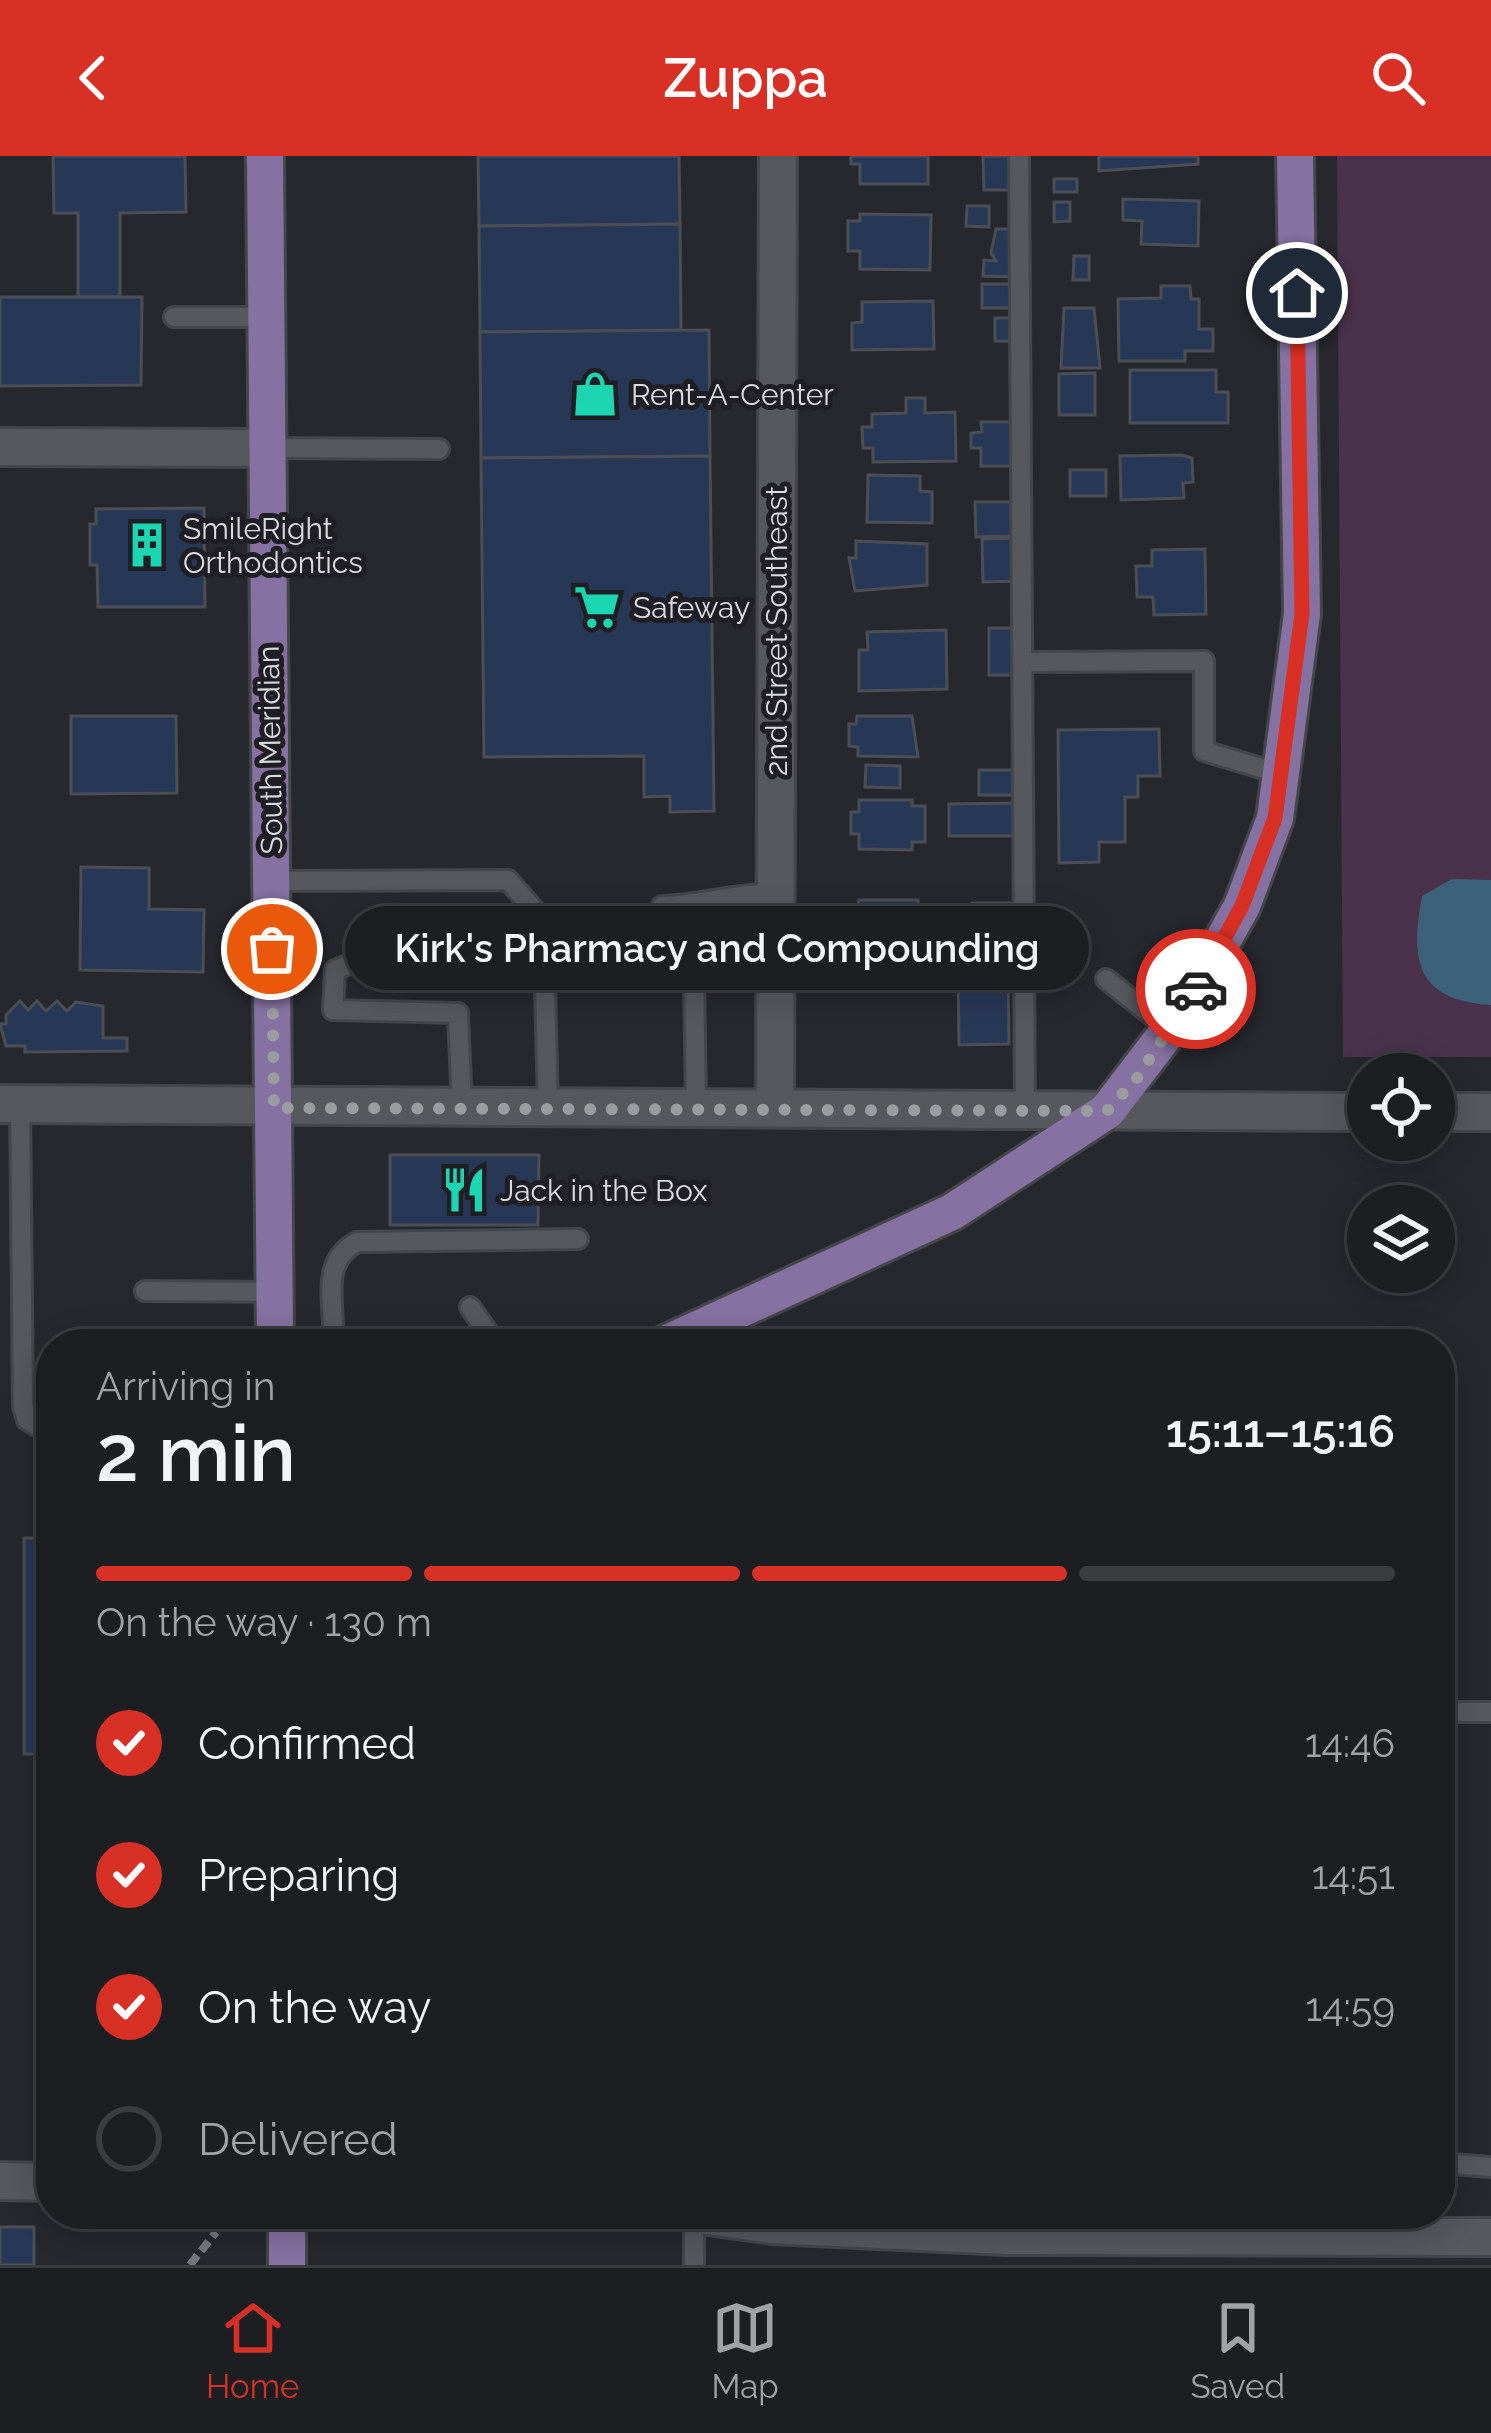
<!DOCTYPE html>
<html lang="en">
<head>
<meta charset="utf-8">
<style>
	body { margin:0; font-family:Raleway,sans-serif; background:#25272a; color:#f1f3f6; height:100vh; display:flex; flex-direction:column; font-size:45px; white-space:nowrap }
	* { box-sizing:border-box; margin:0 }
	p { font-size:39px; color:#a0a2a5 }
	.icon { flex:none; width:66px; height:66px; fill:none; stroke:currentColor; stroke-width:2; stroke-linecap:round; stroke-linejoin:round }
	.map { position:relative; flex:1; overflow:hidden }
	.side { position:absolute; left:36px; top:1173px; width:1419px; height:900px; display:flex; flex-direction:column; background:#1d1e22; border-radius:48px; box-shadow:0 6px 30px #0003,0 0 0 3px #3b3c40 }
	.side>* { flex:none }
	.controls { position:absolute; left:1347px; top:897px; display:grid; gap:24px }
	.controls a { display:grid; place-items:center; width:108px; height:108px; border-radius:50%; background:#1d1e22; box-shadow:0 6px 30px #0003,0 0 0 3px #3b3c40; font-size:60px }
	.pin { position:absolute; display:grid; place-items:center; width:102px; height:102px; color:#fff; margin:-51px; border:6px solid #fff; border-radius:50%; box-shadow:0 3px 12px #0007 }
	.courier { position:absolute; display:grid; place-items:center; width:120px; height:120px; margin:-60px; border:9px solid #d93025; border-radius:50%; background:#fff; color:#222; box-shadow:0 3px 15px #0007 }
	.bubble { position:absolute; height:84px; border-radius:42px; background:#1d1e22; box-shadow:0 6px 30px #0003,0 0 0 3px #3b3c40; font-size:39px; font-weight:600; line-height:84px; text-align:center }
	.headline em { font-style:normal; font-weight:600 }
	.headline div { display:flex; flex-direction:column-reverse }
	.headline { display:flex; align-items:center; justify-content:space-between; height:204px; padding:0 60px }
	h1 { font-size:78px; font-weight:600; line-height:90px }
	.bar { display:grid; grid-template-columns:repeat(4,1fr); gap:18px 12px; align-content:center; height:144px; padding:0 60px }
	.bar i { height:15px; border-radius:9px; background:#3b3c40 }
	.bar .selected { background:#d93025 }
	.bar p { grid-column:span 4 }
	ol { padding:0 60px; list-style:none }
	li { display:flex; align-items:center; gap:36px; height:132px }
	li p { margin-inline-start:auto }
	li .icon { padding:12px; border-radius:50%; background:#d93025; color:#fff; stroke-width:4 }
	li:last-child { color:#a0a2a5 }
	li i { width:66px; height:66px; border:6px solid #3b3c40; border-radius:50% }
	header { display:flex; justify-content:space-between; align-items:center; height:156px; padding:0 60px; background:#d93025; color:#fff; font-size:54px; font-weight:600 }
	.tab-bar { display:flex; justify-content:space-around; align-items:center; height:168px; border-top:3px solid #3b3c40; background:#1d1e22; font-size:33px; color:#a0a2a5 }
	.tab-bar a { display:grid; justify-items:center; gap:6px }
	.tab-bar .selected { color:#d93025 }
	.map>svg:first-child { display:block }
	.garden { fill:#4b324c }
	.water { fill:#3c6179 }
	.building { fill:#273856; stroke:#4b4e54; stroke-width:3 }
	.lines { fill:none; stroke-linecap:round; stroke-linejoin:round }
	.service-casing { stroke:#45464a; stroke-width:24 }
	.minor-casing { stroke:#45464a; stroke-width:42 }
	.tertiary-casing { stroke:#45464a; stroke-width:42 }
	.primary-casing { stroke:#45464a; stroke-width:42 }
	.path { stroke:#77787d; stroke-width:8; stroke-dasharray:12 6; stroke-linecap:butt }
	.service { stroke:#57585e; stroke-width:18 }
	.minor { stroke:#57585e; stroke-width:36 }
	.tertiary { stroke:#57585e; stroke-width:36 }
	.primary { stroke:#8672a2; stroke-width:36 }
	.done { stroke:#9b9ca0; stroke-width:12; stroke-dasharray:0 21.6 }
	.route { stroke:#d93025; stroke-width:15 }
	.labels { text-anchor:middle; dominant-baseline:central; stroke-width:10; stroke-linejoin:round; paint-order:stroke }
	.poi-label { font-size:30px; fill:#dadbde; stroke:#1e1e24; text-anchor:start }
	.street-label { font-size:30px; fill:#dadbde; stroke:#1e1e24 }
</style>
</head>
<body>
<header><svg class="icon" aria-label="back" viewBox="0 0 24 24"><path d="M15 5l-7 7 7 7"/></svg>Zuppa<svg class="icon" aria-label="search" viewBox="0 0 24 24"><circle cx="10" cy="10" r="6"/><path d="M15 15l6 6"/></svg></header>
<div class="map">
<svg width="1491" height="2109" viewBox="0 0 1491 2109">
	<rect width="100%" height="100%" fill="#27282e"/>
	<path class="garden" d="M1337 0H1491V901H1343Z"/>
	<path class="water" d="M1452 723 1491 724V849C1416 844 1410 805 1422 740Z"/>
	<g class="building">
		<path d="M53 0H185L186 56 120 57V141H78V57H54Z"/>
		<path d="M478 0H679L680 68 479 70Z"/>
		<path d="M851 0H928V28H860V8H851Z"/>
		<path d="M983 0H1016V34H984Z"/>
		<path d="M1099 0H1198V8L1099 15Z"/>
		<rect x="1054" y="23" width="23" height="13"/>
		<path d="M1123 43 1199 45 1198 90 1141 88 1142 65 1123 64Z"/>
		<path d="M1054 46H1070V65L1054 66Z"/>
		<path d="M967 50H989V71L966 70Z"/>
		<path d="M860 58 931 59 930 114 860 113V95H848V65H860Z"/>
		<path d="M680 68 681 174 480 176 479 70Z"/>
		<path d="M996 73H1016V121L983 120 984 104 996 105 991 97Z"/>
		<path d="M1074 100H1089V124H1073Z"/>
		<rect x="982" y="128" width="36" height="24"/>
		<path d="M1161 130H1190L1191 143H1199V173H1213V195H1185V205H1119L1118 143 1161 142Z"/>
		<path d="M0 141H142L141 229 0 230Z"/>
		<path d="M933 145 934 193 852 194V167L862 166V146Z"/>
		<path d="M1064 152H1094L1100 212H1061Z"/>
		<rect x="995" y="162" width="19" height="23"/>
		<path d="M709 174 710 300 481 302 480 176Z"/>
		<path d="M1130 214H1216V236H1228V267H1130Z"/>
		<path d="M1095 217V259H1059V218Z"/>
		<path d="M906 242H925V257L955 256 956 305 873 306V292H863L862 271H872V258L906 257Z"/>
		<path d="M981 266H1018L1019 310H981V292H971V277L982 276Z"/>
		<path d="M1181 299 1192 302 1193 326 1183 327 1184 342 1121 344 1120 300Z"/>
		<path d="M710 300 714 655 670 656V640L644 641V600L484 601 481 302Z"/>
		<rect x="1070" y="314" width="36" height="26"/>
		<path d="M868 319 920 320V335L932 336V367L867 366Z"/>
		<path d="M975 346H1012V380L976 381Z"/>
		<path d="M204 352 205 451H98L97 409H90V368H96V353Z"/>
		<path d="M1019 382V425L983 426 982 383Z"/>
		<path d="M856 385 927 388V429L855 435 849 402H856Z"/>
		<path d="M1205 393 1206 458 1154 459 1153 441H1137L1136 410H1152V394Z"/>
		<rect x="989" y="472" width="30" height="47"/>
		<path d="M946 474 947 533 859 535V494H868L867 476Z"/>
		<path d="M71 560H176L177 637 71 638Z"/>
		<path d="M857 560H912L918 601 858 600V591L849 590V568H856Z"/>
		<path d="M1159 573 1160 620H1138V641H1125V686H1099V706L1059 707 1058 574Z"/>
		<path d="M866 609 900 610V632L865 631Z"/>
		<path d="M979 614H1018L1019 639H979Z"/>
		<path d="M859 644H912V650H925V686H912V694L859 693V678H851V656H859Z"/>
		<path d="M1020 647V680H949V648Z"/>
		<path d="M81 711 149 712V753L204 754 203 816 80 814Z"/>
		<path d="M859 744H918V794L859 795V775H855Z"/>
		<rect x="972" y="747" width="41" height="30"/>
		<path d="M364 777H480V828L364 827Z"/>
		<path d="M958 813H1008L1009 888 959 889Z"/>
		<path d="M20 845 28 854 37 845 46 855 57 845 67 855 76 846 103 850V882H127V895L25 896V890H6L0 868H6V859Z"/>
		<path d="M390 999H539L538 1069H390Z"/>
		<rect x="24" y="1382" width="27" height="216"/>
		<rect x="0" y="2071" width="34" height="38"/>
	</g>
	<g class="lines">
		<g class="service-casing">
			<g id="service">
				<path d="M1019 0 1025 954"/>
				<path d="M174 161H266"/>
				<path d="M267 292 439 293"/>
				<path d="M1023 506 1204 505V595L1281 618"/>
				<path d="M272 725 508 724 537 757 544 790 548 951"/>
				<path d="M693 749 696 951"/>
				<path d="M662 750C701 749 735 737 775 738"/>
				<path d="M1106 823 1170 874"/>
				<path d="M20 949 23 1250 27 1264 51 1278"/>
				<path d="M462 952 458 857 333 854 335 814 364 802 544 804"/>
				<path d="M145 1135 274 1136"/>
				<path d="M470 1151 496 1188"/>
				<path d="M333 1168C332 1136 324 1104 357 1086L578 1083"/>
				<path d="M1440 1556H1491"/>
				<path d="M1440 2007 1491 2011"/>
				<path d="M694 2058V2109"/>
			</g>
		</g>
		<g class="minor-casing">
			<g id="minor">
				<path d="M0 291 267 292"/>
				<path d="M775 950 778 0"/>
				<path d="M0 2025 51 2026"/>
				<path d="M694 2058 773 2069 1006 2080 1491 2081"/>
			</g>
		</g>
		<g class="tertiary-casing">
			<g id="tertiary">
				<path d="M0 948 1368 956"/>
				<path d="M1434 956H1491"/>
			</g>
		</g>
		<g class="primary-casing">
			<g id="primary">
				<path d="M265 0 275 1188"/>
				<path d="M665 1188 952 1056 1107 955 1182 857 1242 750 1275 662 1302 458 1295 0"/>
				<path d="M287 2058V2109"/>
			</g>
		</g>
		<path class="path" d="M190 2109 216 2076"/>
		<use href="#service" class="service"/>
		<use href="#minor" class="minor"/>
		<use href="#tertiary" class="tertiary"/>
		<use href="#primary" class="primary"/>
	</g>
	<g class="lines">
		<path class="done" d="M272 793 274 952 1107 955 1137 922 1196 833"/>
		<path class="route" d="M1196 833 1242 750 1275 662 1302 458 1297 137"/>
	</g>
	<defs>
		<g id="shop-bare" transform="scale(3.6)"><path d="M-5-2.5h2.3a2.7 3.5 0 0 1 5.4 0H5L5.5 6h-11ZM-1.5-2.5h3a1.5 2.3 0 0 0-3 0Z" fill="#1cd5b1" stroke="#1e1e24" stroke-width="2.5" paint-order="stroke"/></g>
		<g id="building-bare" transform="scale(3.6)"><path d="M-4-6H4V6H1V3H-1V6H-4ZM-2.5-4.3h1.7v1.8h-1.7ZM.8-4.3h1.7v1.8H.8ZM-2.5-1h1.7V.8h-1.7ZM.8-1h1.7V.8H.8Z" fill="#1cd5b1" stroke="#1e1e24" stroke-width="2.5" paint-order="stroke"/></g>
		<g id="supermarket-bare" transform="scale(3.6)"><path d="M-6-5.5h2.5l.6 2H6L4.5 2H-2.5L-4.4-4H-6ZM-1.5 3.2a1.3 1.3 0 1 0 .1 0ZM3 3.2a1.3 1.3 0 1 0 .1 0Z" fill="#1cd5b1" stroke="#1e1e24" stroke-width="2.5" paint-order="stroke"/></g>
		<g id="restaurant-bare" transform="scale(3.6)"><path d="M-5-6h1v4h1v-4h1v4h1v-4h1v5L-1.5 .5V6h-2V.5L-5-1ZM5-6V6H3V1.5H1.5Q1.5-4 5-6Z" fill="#1cd5b1" stroke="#1e1e24" stroke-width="2.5" paint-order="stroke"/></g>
	</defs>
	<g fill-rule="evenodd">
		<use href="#shop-bare" x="595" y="238"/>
		<use href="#building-bare" x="147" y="389"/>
		<use href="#supermarket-bare" x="597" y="451"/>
		<use href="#restaurant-bare" x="464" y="1034"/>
	</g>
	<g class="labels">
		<g class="poi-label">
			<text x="631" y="238">Rent-A-Center</text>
			<text x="183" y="372">SmileRight<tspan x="183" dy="34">Orthodontics</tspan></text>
			<text x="633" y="451">Safeway</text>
			<text x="500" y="1034">Jack in the Box</text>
		</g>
		<g class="street-label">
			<text transform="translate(776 475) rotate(-90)">2nd Street Southeast</text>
			<text transform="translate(270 594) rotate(-91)">South Meridian</text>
		</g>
	</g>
</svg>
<div class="controls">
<a><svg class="icon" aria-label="locate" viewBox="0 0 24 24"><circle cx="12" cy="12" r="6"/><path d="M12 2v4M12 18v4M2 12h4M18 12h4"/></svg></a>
<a><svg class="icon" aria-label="layers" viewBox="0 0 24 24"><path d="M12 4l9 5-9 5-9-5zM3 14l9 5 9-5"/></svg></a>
</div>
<div class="pin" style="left:272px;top:793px;background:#ea580c"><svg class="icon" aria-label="bag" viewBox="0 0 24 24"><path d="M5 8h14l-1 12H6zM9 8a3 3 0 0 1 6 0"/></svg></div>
<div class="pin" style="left:1297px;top:137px;background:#1f2937"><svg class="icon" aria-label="home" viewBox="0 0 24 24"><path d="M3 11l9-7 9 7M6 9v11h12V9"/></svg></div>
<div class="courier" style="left:1196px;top:833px"><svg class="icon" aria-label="car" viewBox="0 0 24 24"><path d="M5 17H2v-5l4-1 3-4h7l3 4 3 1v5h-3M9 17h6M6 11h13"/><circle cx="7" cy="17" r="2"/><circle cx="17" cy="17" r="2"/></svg></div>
<div class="bubble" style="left:345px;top:750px;width:744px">Kirk's Pharmacy and Compounding</div>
<section class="side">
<div class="headline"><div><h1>2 min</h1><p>Arriving in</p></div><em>15:11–15:16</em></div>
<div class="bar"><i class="selected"></i><i class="selected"></i><i class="selected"></i><i></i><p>On the way · 130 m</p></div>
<ol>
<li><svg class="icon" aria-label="check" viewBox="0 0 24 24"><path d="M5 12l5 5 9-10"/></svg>Confirmed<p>14:46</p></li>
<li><svg class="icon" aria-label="check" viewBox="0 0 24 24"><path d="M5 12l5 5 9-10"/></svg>Preparing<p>14:51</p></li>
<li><svg class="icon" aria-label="check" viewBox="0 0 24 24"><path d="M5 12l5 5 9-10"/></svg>On the way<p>14:59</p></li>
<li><i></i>Delivered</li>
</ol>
</section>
</div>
<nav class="tab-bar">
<a class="selected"><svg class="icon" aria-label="home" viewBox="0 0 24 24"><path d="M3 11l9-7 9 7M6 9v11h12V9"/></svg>Home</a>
<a><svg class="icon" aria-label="map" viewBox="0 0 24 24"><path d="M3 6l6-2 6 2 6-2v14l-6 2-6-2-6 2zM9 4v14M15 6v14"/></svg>Map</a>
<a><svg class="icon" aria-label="saved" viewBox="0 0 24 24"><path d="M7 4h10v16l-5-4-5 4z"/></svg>Saved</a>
</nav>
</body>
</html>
